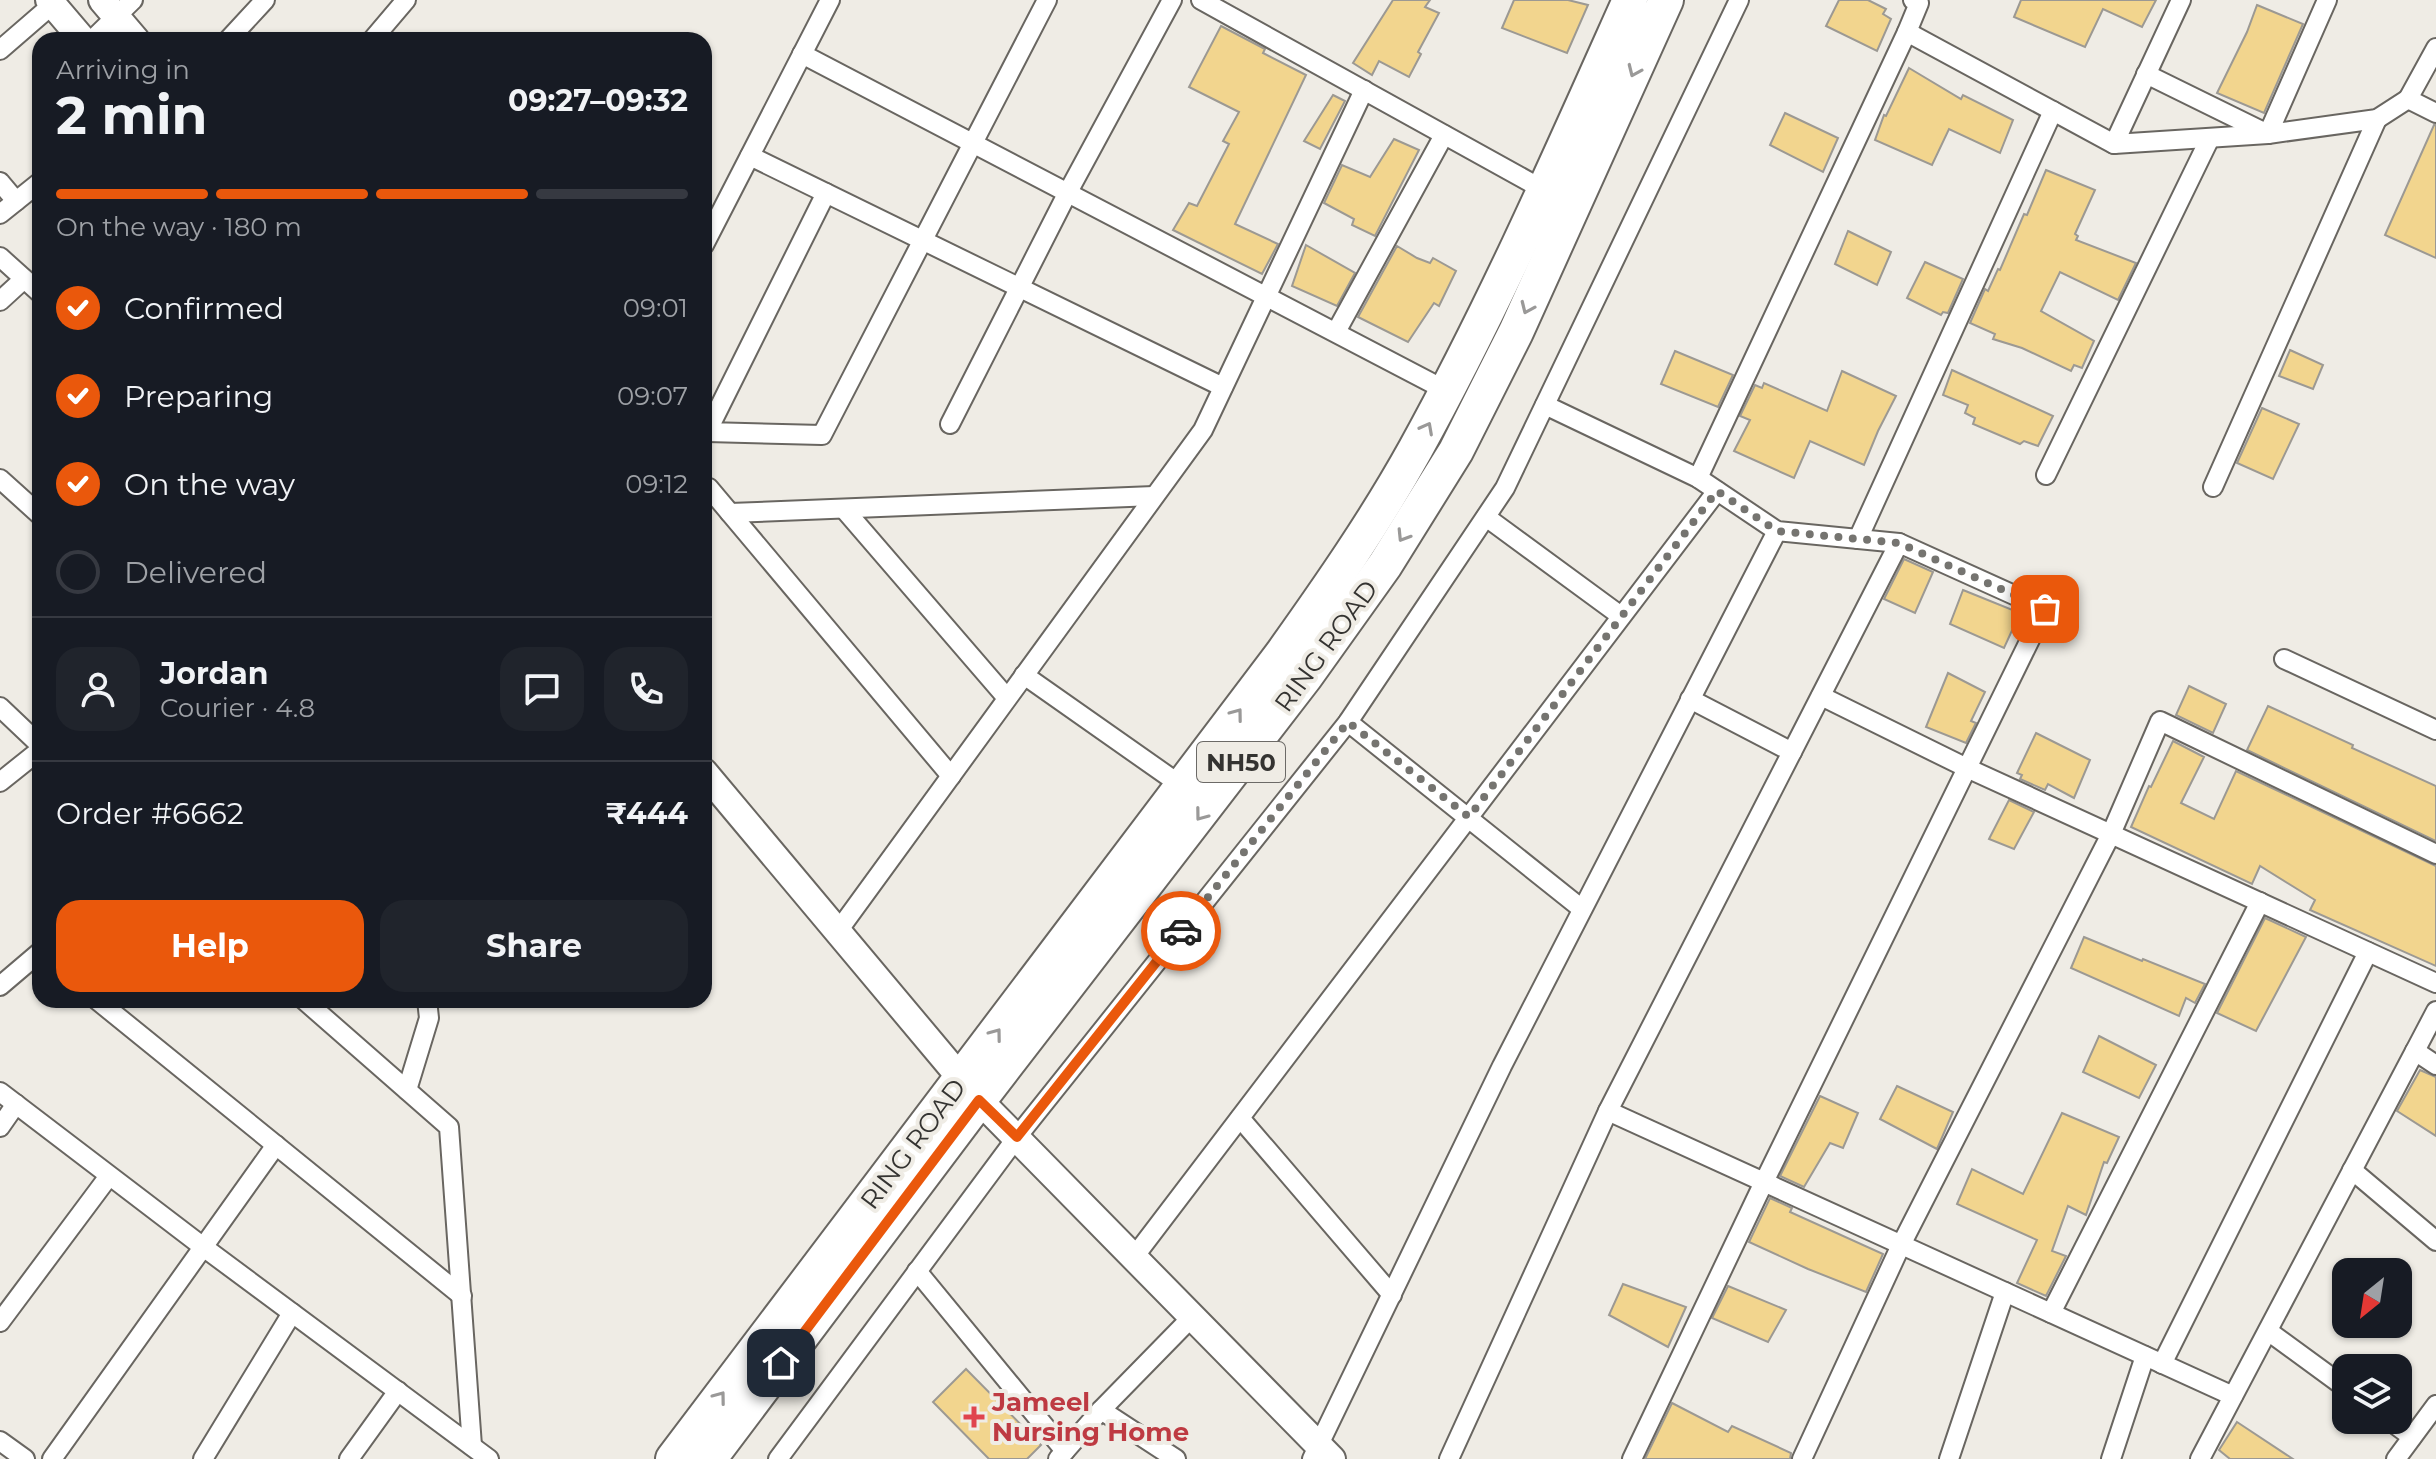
<!DOCTYPE html>
<html lang="en">
<head>
<meta charset="utf-8">
<style>
	body { margin:0; font-family:Montserrat,sans-serif; background:#20242c; color:#f1f3f6; height:100vh; display:flex; flex-direction:column; font-size:30px; white-space:nowrap }
	* { box-sizing:border-box; margin:0 }
	p { font-size:26px; color:#9ea1a6 }
	.icon { flex:none; width:44px; height:44px; fill:none; stroke:currentColor; stroke-width:2; stroke-linecap:round; stroke-linejoin:round }
	.map { position:relative; flex:1; overflow:hidden }
	.details { position:absolute; left:32px; top:32px; width:680px; height:976px; display:flex; flex-direction:column; background:#171b24; border-radius:24px; box-shadow:0 2px 6px #0004 }
	.details>* { flex:none }
	.needle { width:52px; rotate:210deg }
	.buttons { position:absolute; left:2332px; top:1258px; display:grid; gap:16px }
	.buttons a { display:grid; place-items:center; width:80px; height:80px; border-radius:16px; background:#171b24; box-shadow:0 2px 6px #0004; font-size:40px }
	.pin { position:absolute; display:grid; place-items:center; width:68px; height:68px; color:#fff; margin:-34px; border-radius:16px; box-shadow:0 4px 12px #0006 }
	.courier { position:absolute; display:grid; place-items:center; width:80px; height:80px; margin:-40px; border:6px solid #ea580c; border-radius:50%; background:#fff; color:#222; box-shadow:0 2px 10px #0007 }
	.overview em { font-style:normal; font-weight:700 }
	.overview div { display:flex; flex-direction:column-reverse }
	.overview { display:flex; align-items:center; justify-content:space-between; height:136px; padding:0 24px }
	h1 { font-size:52px; font-weight:700; line-height:60px }
	.bar { display:grid; grid-template-columns:repeat(4,1fr); gap:12px 8px; align-content:center; height:96px; padding:0 24px }
	.bar i { height:10px; border-radius:6px; background:#363941 }
	.bar .active { background:#ea580c }
	.bar p { grid-column:span 4 }
	.line { display:flex; align-items:center; gap:20px; padding:0 24px; border-top:2px solid #363941 }
	.line div { flex:1 }
	.round { display:grid; place-items:center; flex:none; width:84px; height:84px; border-radius:24px; background:#20242c }
	ol { padding:0 24px; list-style:none }
	li { display:flex; align-items:center; gap:24px; height:88px }
	li p { margin-inline-start:auto }
	li .icon { padding:8px; border-radius:50%; background:#ea580c; color:#fff; stroke-width:4 }
	li:last-child { color:#9ea1a6 }
	li i { width:44px; height:44px; border:4px solid #363941; border-radius:50% }
	.primary-button { display:flex; gap:16px; margin-top:auto; padding:16px 24px }
	.primary-button a { flex:1; height:92px; border-radius:24px; background:#ea580c; color:#fff; font-size:32px; font-weight:700; line-height:92px; text-align:center }
	.primary-button a+a { background:#20242c; color:#f1f3f6 }
	.map>svg:first-child { display:block }
	.building { fill:#f2d58e; stroke:#9c9993; stroke-width:2 }
	.lines { fill:none; stroke-linecap:round; stroke-linejoin:round }
	.street-casing { stroke:#696661; stroke-width:22 }
	.secondary-casing { stroke:#696661; stroke-width:30 }
	.highway-casing { stroke:#696661; stroke-width:38 }
	.street { stroke:#fff; stroke-width:18 }
	.secondary { stroke:#fff; stroke-width:26 }
	.highway { stroke:#fff; stroke-width:34 }
	.oneway { stroke:#9a9998 }
	.done { stroke:#757470; stroke-width:8; stroke-dasharray:0 14.4 }
	.route { stroke:#ea580c; stroke-width:10 }
	.health-dot { fill:#e0444e; stroke:#efece5; stroke-width:3 }
	.labels { text-anchor:middle; dominant-baseline:central; stroke-width:8; stroke-linejoin:round; paint-order:stroke }
	.shield { fill:#efece5; stroke:#6c6a67; stroke-width:2 }
	.shield-label { font-size:24px; font-weight:bold; fill:#343331 }
	.street-label { font-size:26px; fill:#343331; stroke:#efece5 }
	.health-label { font-size:26px; font-weight:bold; fill:#be3a42; stroke:#efece5; text-anchor:start }
</style>
</head>
<body>
<div class="map">
<svg width="2436" height="1459" viewBox="0 0 2436 1459">
	<rect width="100%" height="100%" fill="#efece5"/>
	<g class="building">
		<path d="M1393 0H1430L1425 7 1439 13 1418 52 1421 54 1409 77 1379 61 1372 75 1353 63Z"/>
		<path d="M1514 0H1568L1588 5 1567 53 1502 28Z"/>
		<path d="M1839 0H1868L1886 9 1883 14 1891 19 1877 51 1826 26Z"/>
		<path d="M2021 0H2156L2142 27 2103 9 2085 47 2014 17Z"/>
		<path d="M2257 5 2303 24 2264 113 2217 93 2247 32Z"/>
		<path d="M1221 26 1265 49 1263 53 1306 75 1235 224 1278 244 1262 274 1173 230 1189 203 1197 206 1229 144 1223 141 1239 112 1189 87Z"/>
		<path d="M1909 68 1961 99 1963 95 2013 120 2000 153 1949 129 1932 165 1875 140 1884 115 1886 116Z"/>
		<path d="M1333 95 1345 101 1320 149 1304 141Z"/>
		<path d="M1785 113 1838 138 1823 172 1770 145Z"/>
		<path d="M2434 125H2436V258L2385 235Z"/>
		<path d="M1394 139 1419 150 1375 236 1352 225 1354 219 1324 203 1342 165 1370 177Z"/>
		<path d="M2046 170 2095 190 2075 234 2078 236 2076 240 2136 263 2118 300 2060 272 2041 311 2094 341 2082 368 2074 365 2071 371 2022 348 1993 339 1995 334 1970 323 1985 289 1988 291 1998 269 2000 270 2024 214 2027 215Z"/>
		<path d="M1848 231 1891 252 1877 285 1835 264Z"/>
		<path d="M1306 245 1355 273 1337 306 1292 286Z"/>
		<path d="M1397 246 1417 258 1430 263 1433 258 1456 271 1439 306 1434 303 1408 342 1358 317Z"/>
		<path d="M1925 262 1963 279 1948 313 1943 312 1941 315 1907 298Z"/>
		<path d="M2290 350 2323 365 2313 389 2279 376Z"/>
		<path d="M1675 351 1733 375 1718 407 1661 384Z"/>
		<path d="M1952 370 2053 416 2038 446 2024 441 2020 444 1973 424 1975 418 1965 413 1968 405 1943 395Z"/>
		<path d="M1842 371 1896 396 1878 431 1864 465 1810 441 1794 478 1734 451 1750 420 1740 416 1755 385 1762 388 1764 383 1827 411Z"/>
		<path d="M2262 408 2299 424 2273 479 2237 463Z"/>
		<path d="M1904 559 1933 572 1915 613 1884 599Z"/>
		<path d="M1963 590 2020 613 2004 648 1950 624Z"/>
		<path d="M1948 673 1985 692 1971 721 1976 723 1966 743 1926 727Z"/>
		<path d="M2189 686 2226 704 2213 733 2176 715Z"/>
		<path d="M2268 706 2353 745 2352 748 2436 786V841L2247 750Z"/>
		<path d="M2036 733 2090 760 2074 798 2048 784 2045 790 2020 779 2022 775 2017 773Z"/>
		<path d="M2173 741 2204 757 2181 803 2214 819 2236 771 2436 866V966L2310 910 2315 900 2260 866 2252 884 2131 827 2149 786 2151 787Z"/>
		<path d="M2009 800 2034 812 2014 849 1989 839Z"/>
		<path d="M2265 918 2306 937 2256 1031 2217 1013Z"/>
		<path d="M2084 937 2142 961 2143 959 2205 984 2195 1003 2186 998 2179 1016 2071 968Z"/>
		<path d="M2099 1036 2156 1065 2139 1098 2083 1072Z"/>
		<path d="M2420 1070 2436 1077V1136L2397 1111Z"/>
		<path d="M1897 1086 1953 1112 1937 1149 1880 1119Z"/>
		<path d="M1820 1096 1858 1113 1843 1148 1830 1143 1804 1187 1780 1176Z"/>
		<path d="M2062 1113 2119 1137 2107 1163 2104 1162 2086 1215 2068 1206 2052 1251 2066 1256 2046 1296 2017 1283 2037 1240 1957 1204 1972 1169 2023 1194Z"/>
		<path d="M1770 1198 1792 1208 1790 1212 1883 1254 1866 1292 1808 1269 1749 1242Z"/>
		<path d="M1623 1284 1686 1307 1668 1347 1609 1315Z"/>
		<path d="M1728 1286 1786 1310 1768 1342 1712 1318Z"/>
		<path d="M966 1369 1041 1445 1027 1459H989L933 1402Z"/>
		<path d="M1672 1403 1728 1432 1732 1426 1791 1453 1790 1459H1645Z"/>
		<path d="M2237 1422 2293 1459H2230L2219 1450Z"/>
	</g>
	<g class="lines">
		<g class="street-casing">
			<g id="street">
				<path d="M1201 0 1544 190"/>
				<path d="M1913 0 1919 3 1907 32 2114 144 2181 0"/>
				<path d="M92 40 133 0"/>
				<path d="M228 40 265 0"/>
				<path d="M372 40 406 0"/>
				<path d="M2436 48 2408 99 2436 113"/>
				<path d="M0 50 52 5"/>
				<path d="M802 54 1447 391"/>
				<path d="M2146 74 2268 134 2327 0"/>
				<path d="M2114 144 2268 134 2377 119 2408 99"/>
				<path d="M750 156 1223 387"/>
				<path d="M0 182 16 201"/>
				<path d="M826 193 707 432 822 435 1047 0"/>
				<path d="M0 214 40 182"/>
				<path d="M704 245 830 0"/>
				<path d="M0 257 40 293"/>
				<path d="M0 301 24 279"/>
				<path d="M1336 332 1444 135"/>
				<path d="M1545 405 1698 478 1777 531 1899 543"/>
				<path d="M950 424 1068 192 1172 0"/>
				<path d="M2046 475 2210 138"/>
				<path d="M1698 478 1907 32"/>
				<path d="M0 479 40 515"/>
				<path d="M2213 487 2377 119"/>
				<path d="M704 488H709L951 776"/>
				<path d="M844 509 1007 698"/>
				<path d="M730 513 1154 496"/>
				<path d="M1486 517 1621 616"/>
				<path d="M1858 539 2053 111"/>
				<path d="M2284 659 2436 730"/>
				<path d="M1024 675 1182 786"/>
				<path d="M1821 696 1967 768 2436 983"/>
				<path d="M1690 699 1792 752"/>
				<path d="M0 707 40 745"/>
				<path d="M1348 722 1582 909"/>
				<path d="M0 782 40 750"/>
				<path d="M838 931 1203 430 1364 90"/>
				<path d="M0 986 40 952"/>
				<path d="M97 1000 462 1296"/>
				<path d="M304 1000 449 1127 472 1446"/>
				<path d="M2415 1051 2436 1011"/>
				<path d="M407 1090 429 1018 427 1000"/>
				<path d="M0 1092 202 1246 489 1459"/>
				<path d="M1240 1118 1392 1295"/>
				<path d="M0 1127 16 1104"/>
				<path d="M2352 1170 2436 1241"/>
				<path d="M1134 1257 1717 491"/>
				<path d="M917 1271 1065 1451"/>
				<path d="M2051 1313 2260 902"/>
				<path d="M0 1322 109 1176"/>
				<path d="M2268 1331 2346 1388"/>
				<path d="M2162 1364 2368 952"/>
				<path d="M2389 1420 2412 1437"/>
				<path d="M0 1441 25 1459"/>
				<path d="M52 1459 276 1145"/>
				<path d="M203 1459 292 1313"/>
				<path d="M349 1459 398 1391"/>
				<path d="M778 1459 1017 1137 1348 722 1505 488 1739 0"/>
				<path d="M1058 1459 1101 1410"/>
				<path d="M1176 1459 1101 1410 1192 1317"/>
				<path d="M1312 1459 1502 1066 1777 531"/>
				<path d="M1449 1459 1608 1111"/>
				<path d="M1632 1459 1764 1182 2045 609 1899 543 1608 1111C1816 1206 2025 1301 2233 1396"/>
				<path d="M1802 1459 1901 1245 2111 834 2160 721 2436 854"/>
				<path d="M1949 1459 2005 1292"/>
				<path d="M2111 1459 2145 1356"/>
				<path d="M2200 1459 2415 1051 2436 1065"/>
				<path d="M2396 1459 2436 1405"/>
			</g>
		</g>
		<g class="secondary-casing">
			<g id="secondary">
				<path d="M49 0 83 40"/>
				<path d="M102 0 136 40"/>
				<path d="M704 772 979 1100 1332 1459"/>
			</g>
		</g>
		<g class="highway-casing">
			<g id="highway">
				<path d="M673 1459 1282 654C1329 588 1375 522 1415 450 1495 305 1562 152 1630 0"/>
				<path d="M709 1459 979 1100 1305 677 1385 565 1456 451 1516 332 1666 0"/>
			</g>
		</g>
		<use href="#street" class="street"/>
		<use href="#secondary" class="secondary"/>
		<use href="#highway" class="highway"/>
	</g>
	<defs><path id="oneway-chevron" d="M-2-3.5L2.5 0L-2 3.5" fill="none" stroke-width="1.6" stroke-linecap="round" stroke-linejoin="round" transform="scale(2)"/></defs>
	<g class="oneway">
		<use href="#oneway-chevron" transform="translate(1634 71) rotate(114)"/>
		<use href="#oneway-chevron" transform="translate(1527 308) rotate(114)"/>
		<use href="#oneway-chevron" transform="translate(1427 428) rotate(-62)"/>
		<use href="#oneway-chevron" transform="translate(1403 536) rotate(122)"/>
		<use href="#oneway-chevron" transform="translate(1237 714) rotate(-53)"/>
		<use href="#oneway-chevron" transform="translate(1201 815) rotate(127)"/>
		<use href="#oneway-chevron" transform="translate(996 1034) rotate(-53)"/>
		<use href="#oneway-chevron" transform="translate(720 1397) rotate(-53)"/>
	</g>
	<g class="lines">
		<path class="done" d="M1181 931 1348 722 1469 817 1717 491 1777 531 1899 543 2045 609"/>
		<path class="route" d="M781 1363 979 1100 1017 1137 1181 931"/>
	</g>
	<path class="health-dot" d="M970 1405h8v8h8v8h-8v8h-8v-8h-8v-8h8z"/>
	<g class="labels">
		<rect class="shield" x="1197" y="742" width="88" height="40" rx="6"/>
		<g class="shield-label">
			<text x="1241" y="762">NH50</text>
		</g>
		<g class="street-label">
			<text transform="translate(1326 646) rotate(-54)">RING ROAD</text>
			<text transform="translate(913 1144) rotate(-53)">RING ROAD</text>
		</g>
		<g class="health-label">
			<text x="992" y="1402">Jameel<tspan x="992" dy="30">Nursing Home</tspan></text>
		</g>
	</g>
</svg>
<div class="buttons">
<a><svg class="needle" viewBox="-14 -14 28 28"><path d="M0-13l5 13h-10z" fill="#e53935"/><path d="M0 13l5-13h-10z" fill="#9ea1a6"/></svg></a>
<a><svg class="icon" aria-label="layers" viewBox="0 0 24 24"><path d="M12 4l9 5-9 5-9-5zM3 14l9 5 9-5"/></svg></a>
</div>
<div class="pin" style="left:2045px;top:609px;background:#ea580c"><svg class="icon" aria-label="bag" viewBox="0 0 24 24"><path d="M5 8h14l-1 12H6zM9 8a3 3 0 0 1 6 0"/></svg></div>
<div class="pin" style="left:781px;top:1363px;background:#1f2937"><svg class="icon" aria-label="home" viewBox="0 0 24 24"><path d="M3 11l9-7 9 7M6 9v11h12V9"/></svg></div>
<div class="courier" style="left:1181px;top:931px"><svg class="icon" aria-label="car" viewBox="0 0 24 24"><path d="M5 17H2v-5l4-1 3-4h7l3 4 3 1v5h-3M9 17h6M6 11h13"/><circle cx="7" cy="17" r="2"/><circle cx="17" cy="17" r="2"/></svg></div>
<section class="details">
<div class="overview"><div><h1>2 min</h1><p>Arriving in</p></div><em>09:27–09:32</em></div>
<div class="bar"><i class="active"></i><i class="active"></i><i class="active"></i><i></i><p>On the way · 180 m</p></div>
<ol>
<li><svg class="icon" aria-label="check" viewBox="0 0 24 24"><path d="M5 12l5 5 9-10"/></svg>Confirmed<p>09:01</p></li>
<li><svg class="icon" aria-label="check" viewBox="0 0 24 24"><path d="M5 12l5 5 9-10"/></svg>Preparing<p>09:07</p></li>
<li><svg class="icon" aria-label="check" viewBox="0 0 24 24"><path d="M5 12l5 5 9-10"/></svg>On the way<p>09:12</p></li>
<li><i></i>Delivered</li>
</ol>
<div class="line" style="height:144px"><a class="round"><svg class="icon" aria-label="person" viewBox="0 0 24 24"><circle cx="12" cy="8" r="4"/><path d="M4 21q1-7 8-7t8 7"/></svg></a><div><b>Jordan</b><p>Courier · 4.8</p></div><a class="round"><svg class="icon" aria-label="chat" viewBox="0 0 24 24"><path d="M4 5h16v11H9l-5 4z"/></svg></a><a class="round"><svg class="icon" aria-label="phone" viewBox="0 0 24 24"><path d="M5 4h4l2 5-3 2q2 4 5 5l2-3 5 2v4C11 20 4 13 5 4z"/></svg></a></div>
<div class="line" style="height:104px"><div>Order #6662</div><b>₹444</b></div>
<div class="primary-button"><a>Help</a><a>Share</a></div>
</section>
</div>
</body>
</html>
